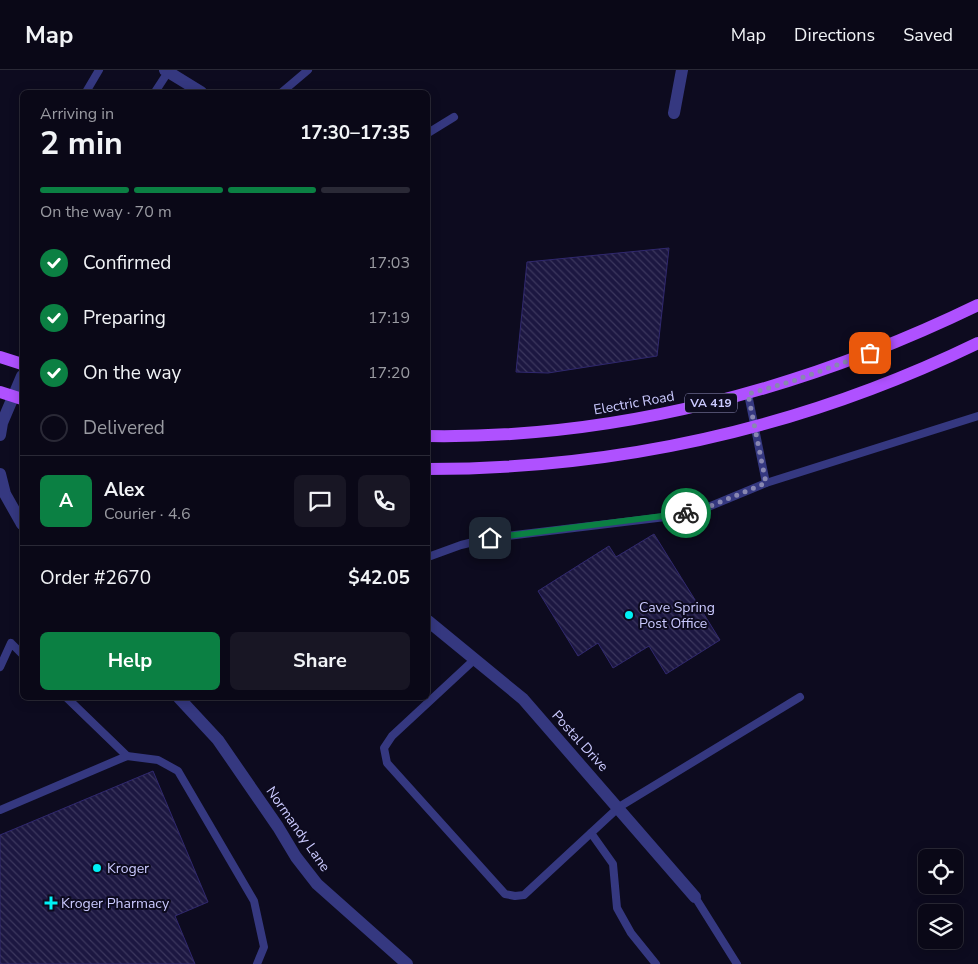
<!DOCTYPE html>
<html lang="en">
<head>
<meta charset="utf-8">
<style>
	body { margin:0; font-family:"Nunito Sans",sans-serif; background:#181624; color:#f1f3f6; height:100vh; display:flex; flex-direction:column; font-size:19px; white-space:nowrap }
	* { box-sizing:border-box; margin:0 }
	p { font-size:16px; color:#999aa1 }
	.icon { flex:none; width:28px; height:28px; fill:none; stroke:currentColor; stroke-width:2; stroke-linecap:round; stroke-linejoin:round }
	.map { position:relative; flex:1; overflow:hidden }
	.drawer { position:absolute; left:20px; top:20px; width:410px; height:610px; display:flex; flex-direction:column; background:#0a0817; border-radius:8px; box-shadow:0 2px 12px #0003,0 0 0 1px #2a2936 }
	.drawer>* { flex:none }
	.fabs { position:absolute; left:918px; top:779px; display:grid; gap:10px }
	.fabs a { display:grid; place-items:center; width:45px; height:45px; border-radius:8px; background:#0a0817; box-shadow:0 2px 12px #0003,0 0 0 1px #2a2936; font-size:25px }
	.pin { position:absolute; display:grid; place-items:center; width:42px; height:42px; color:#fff; margin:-21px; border-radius:10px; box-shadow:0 2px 8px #0006 }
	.courier { position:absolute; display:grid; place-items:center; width:50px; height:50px; margin:-25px; border:4px solid #0b8043; border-radius:50%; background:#fff; color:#222; box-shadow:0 1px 6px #0007 }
	.summary em { font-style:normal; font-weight:700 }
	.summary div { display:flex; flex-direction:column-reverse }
	.summary { display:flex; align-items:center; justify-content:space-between; height:85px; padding:0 20px }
	h1 { font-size:32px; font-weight:700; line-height:38px }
	.bar { display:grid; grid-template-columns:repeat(4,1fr); gap:8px 5px; align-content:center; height:60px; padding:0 20px }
	.bar i { height:6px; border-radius:4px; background:#2a2936 }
	.bar .selected { background:#0b8043 }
	.bar p { grid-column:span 4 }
	.line { display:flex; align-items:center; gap:12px; padding:0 20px; border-top:1px solid #2a2936 }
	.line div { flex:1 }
	.round { display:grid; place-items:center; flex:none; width:52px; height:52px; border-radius:8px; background:#181624 }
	ol { padding:0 20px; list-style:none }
	li { display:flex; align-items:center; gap:15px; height:55px }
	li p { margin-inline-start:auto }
	li .icon { padding:5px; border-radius:50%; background:#0b8043; color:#fff; stroke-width:4 }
	li:last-child { color:#999aa1 }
	li i { width:28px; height:28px; border:2px solid #2a2936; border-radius:50% }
	.button { display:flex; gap:10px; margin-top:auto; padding:10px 20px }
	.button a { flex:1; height:58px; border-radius:8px; background:#0b8043; color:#fff; font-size:20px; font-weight:700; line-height:58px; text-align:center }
	.button a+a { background:#181624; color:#f1f3f6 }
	header { display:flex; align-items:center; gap:30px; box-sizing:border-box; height:70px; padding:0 25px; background:#0a0817; border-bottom:1px solid #2a2936 }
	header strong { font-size:24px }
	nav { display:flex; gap:28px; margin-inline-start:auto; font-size:18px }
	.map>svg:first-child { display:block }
	.building { fill:url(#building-back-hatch); stroke:#30286e }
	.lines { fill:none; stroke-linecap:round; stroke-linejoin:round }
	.service { stroke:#353880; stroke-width:8 }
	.minor { stroke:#353880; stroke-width:12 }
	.primary { stroke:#af51ff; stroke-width:12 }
	.done { stroke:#8887b1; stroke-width:5; stroke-dasharray:0 9 }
	.route { stroke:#0b8043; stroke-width:6 }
	.poi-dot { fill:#00f1f5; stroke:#0d0b1f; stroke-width:2 }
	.labels { text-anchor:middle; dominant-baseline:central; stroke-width:4; stroke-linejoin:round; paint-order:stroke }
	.shield { fill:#0d0b1f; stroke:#9291bc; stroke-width:1 }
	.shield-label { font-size:12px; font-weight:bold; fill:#cbcaff }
	.street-label { font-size:14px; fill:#cbcaff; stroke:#0d0b1f }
	.poi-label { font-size:14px; fill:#cbcaff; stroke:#0d0b1f; text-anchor:start }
</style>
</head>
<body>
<header>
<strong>Map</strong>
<nav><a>Map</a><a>Directions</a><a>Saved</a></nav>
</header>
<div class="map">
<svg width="978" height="894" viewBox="0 0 978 894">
	<defs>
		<pattern id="building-back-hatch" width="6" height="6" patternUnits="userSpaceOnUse" patternTransform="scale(1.25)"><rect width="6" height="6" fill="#1c1741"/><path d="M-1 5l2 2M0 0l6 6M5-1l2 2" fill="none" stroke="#3c375e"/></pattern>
	</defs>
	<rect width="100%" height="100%" fill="#0d0b1f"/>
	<g class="building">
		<path d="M669 178 657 286 548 303 516 302 527 192Z"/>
		<path d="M654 464 720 570 666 604 649 576 613 598 598 573 578 586 538 521 609 476 616 487Z"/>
		<path d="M153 701 208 832 175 846 195 894H0V765Z"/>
	</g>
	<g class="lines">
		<g class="service">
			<path d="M86 22 99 0"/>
			<path d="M155 22 168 2"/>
			<path d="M282 22 308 0"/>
			<path d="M428 63 454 47"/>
			<path d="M766 413 978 346"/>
			<path d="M428 487 461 475 490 468 674 446 701 440 766 413 748 324"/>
			<path d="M475 589 392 666 384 678 387 693 505 824 515 826 524 825 619 737 800 627"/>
			<path d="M0 597 11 573 22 584"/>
			<path d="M67 628 127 686"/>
			<path d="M0 740 127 686 158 690 178 701 254 831 264 877 257 894"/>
			<path d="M591 763 613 794 617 838 631 863 656 894"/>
			<path d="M695 827 737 894"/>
		</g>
		<g class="minor">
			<path d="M165 0 201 22"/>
			<path d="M674 43 682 0"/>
			<path d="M0 365 2 353 22 306"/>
			<path d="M0 404 5 424 22 454"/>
			<path d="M428 551 523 629 695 827"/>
			<path d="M179 628 218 670 278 757 296 787 317 814 407 894"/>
		</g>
		<g class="primary">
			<path d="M0 287 22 294"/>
			<path d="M0 322 22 329"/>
			<path d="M428 366C619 369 807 318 978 235"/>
			<path d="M428 399C620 399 805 357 978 273"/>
		</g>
	</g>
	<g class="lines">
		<path class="done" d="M686 443 701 440 766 413 748 324 793 311 870 283"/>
		<path class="route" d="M490 468 686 443"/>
	</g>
	<g class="poi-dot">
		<circle cx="629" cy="545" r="5"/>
		<circle cx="97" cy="798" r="5"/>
		<path d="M48.5 825.5h5v5h5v5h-5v5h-5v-5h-5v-5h5z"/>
	</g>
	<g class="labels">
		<rect class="shield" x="685" y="323.5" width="52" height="19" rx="4"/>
		<g class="shield-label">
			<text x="711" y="333">VA 419</text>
		</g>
		<g class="street-label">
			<text transform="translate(634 333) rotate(-10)">Electric Road</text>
			<text transform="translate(580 671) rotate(48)">Postal Drive</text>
			<text transform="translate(298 759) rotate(55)">Normandy Lane</text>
		</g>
		<g class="poi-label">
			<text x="639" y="537">Cave Spring<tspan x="639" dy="16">Post Office</tspan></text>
			<text x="107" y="798">Kroger</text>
			<text x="61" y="833">Kroger Pharmacy</text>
		</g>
	</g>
</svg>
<div class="fabs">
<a><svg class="icon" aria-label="locate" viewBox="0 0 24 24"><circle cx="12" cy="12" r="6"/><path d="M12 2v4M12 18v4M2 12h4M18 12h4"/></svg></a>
<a><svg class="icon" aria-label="layers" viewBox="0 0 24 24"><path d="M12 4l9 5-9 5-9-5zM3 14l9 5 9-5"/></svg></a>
</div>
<div class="pin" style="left:870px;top:283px;background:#ea580c"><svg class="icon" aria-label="bag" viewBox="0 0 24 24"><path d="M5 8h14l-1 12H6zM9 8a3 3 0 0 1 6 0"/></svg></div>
<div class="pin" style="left:490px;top:468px;background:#1f2937"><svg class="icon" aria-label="home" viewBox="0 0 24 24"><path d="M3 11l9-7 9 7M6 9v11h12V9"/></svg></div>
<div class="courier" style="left:686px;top:443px"><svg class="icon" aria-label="bike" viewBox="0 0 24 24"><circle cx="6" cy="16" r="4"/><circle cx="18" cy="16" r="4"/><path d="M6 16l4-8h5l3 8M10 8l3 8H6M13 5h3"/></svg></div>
<section class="drawer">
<div class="summary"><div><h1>2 min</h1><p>Arriving in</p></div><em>17:30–17:35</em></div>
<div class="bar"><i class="selected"></i><i class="selected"></i><i class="selected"></i><i></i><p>On the way · 70 m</p></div>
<ol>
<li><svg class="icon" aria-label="check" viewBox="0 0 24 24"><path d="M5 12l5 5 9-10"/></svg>Confirmed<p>17:03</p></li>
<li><svg class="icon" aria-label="check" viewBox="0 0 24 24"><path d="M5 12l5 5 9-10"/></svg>Preparing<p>17:19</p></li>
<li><svg class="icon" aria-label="check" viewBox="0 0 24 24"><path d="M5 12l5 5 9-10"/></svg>On the way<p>17:20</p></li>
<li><i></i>Delivered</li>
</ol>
<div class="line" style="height:90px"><b class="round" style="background:#0b8043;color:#fff">A</b><div><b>Alex</b><p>Courier · 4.6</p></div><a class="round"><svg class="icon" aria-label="chat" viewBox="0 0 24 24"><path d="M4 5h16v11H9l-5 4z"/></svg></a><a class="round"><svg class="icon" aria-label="phone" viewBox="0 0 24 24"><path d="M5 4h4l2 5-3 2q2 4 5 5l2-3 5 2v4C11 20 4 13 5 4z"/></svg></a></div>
<div class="line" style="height:65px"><div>Order #2670</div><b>$42.05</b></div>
<div class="button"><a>Help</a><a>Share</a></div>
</section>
</div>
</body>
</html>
